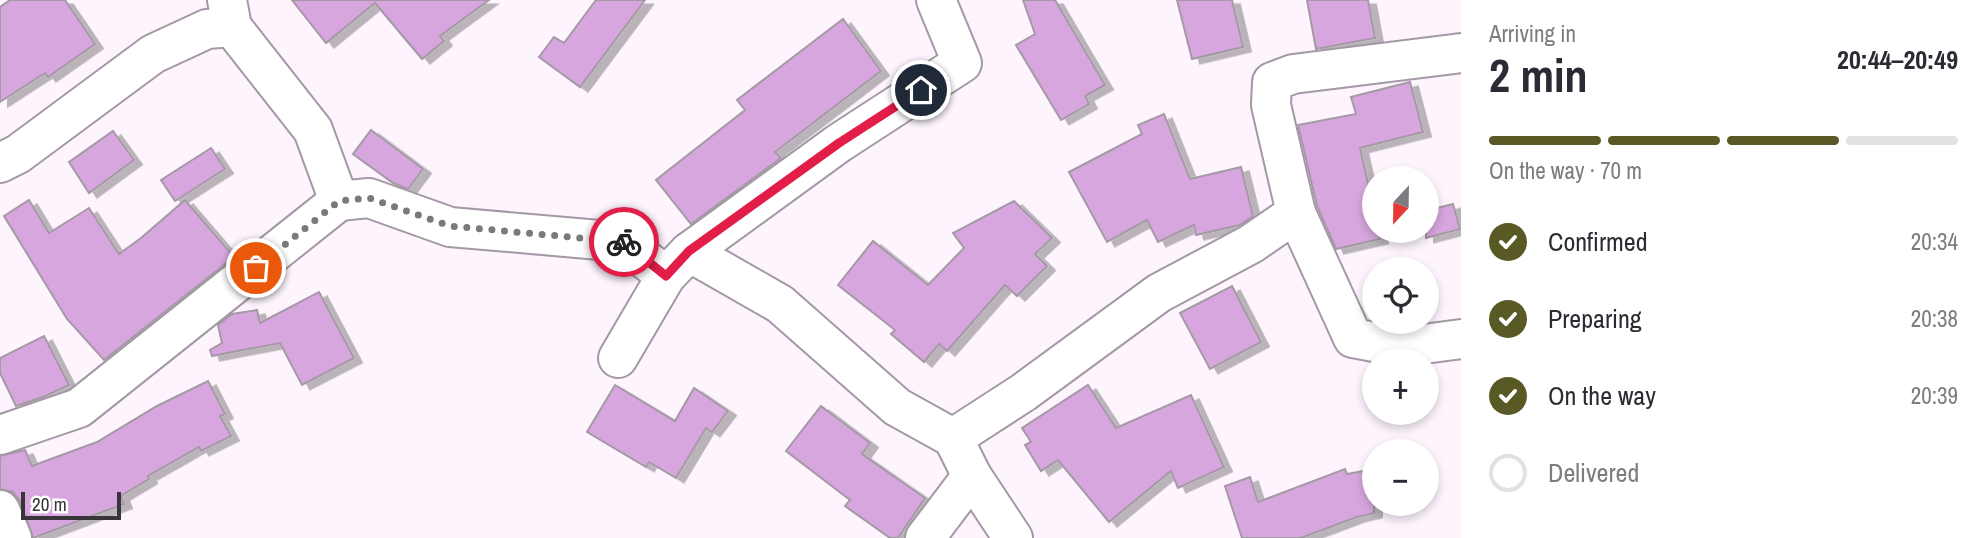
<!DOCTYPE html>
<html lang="en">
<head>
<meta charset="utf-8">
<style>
	body { margin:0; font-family:"Archivo Narrow",sans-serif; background:#f7f7f7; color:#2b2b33; height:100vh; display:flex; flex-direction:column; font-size:26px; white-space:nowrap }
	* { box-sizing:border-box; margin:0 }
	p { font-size:23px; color:#7c7c81 }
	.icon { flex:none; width:38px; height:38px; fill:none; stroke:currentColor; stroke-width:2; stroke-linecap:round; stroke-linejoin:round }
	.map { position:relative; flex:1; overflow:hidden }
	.drawer { display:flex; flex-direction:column; background:#fff; width:525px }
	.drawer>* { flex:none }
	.needle { width:46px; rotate:202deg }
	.tools { position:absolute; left:1362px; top:166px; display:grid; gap:14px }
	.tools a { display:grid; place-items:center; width:77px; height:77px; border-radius:50%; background:#fff; box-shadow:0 4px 10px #0003; font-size:35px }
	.scale { position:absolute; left:21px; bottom:18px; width:100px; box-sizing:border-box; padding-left:7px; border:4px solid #383439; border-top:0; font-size:19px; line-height:24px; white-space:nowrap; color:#383439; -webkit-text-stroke:5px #fff; paint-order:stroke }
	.pin { position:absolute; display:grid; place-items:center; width:60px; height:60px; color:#fff; margin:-30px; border:4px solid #fff; border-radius:50%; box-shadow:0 2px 7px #0007 }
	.courier { position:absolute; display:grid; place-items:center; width:70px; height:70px; margin:-35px; border:5px solid #e11d48; border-radius:50%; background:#fff; color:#222; box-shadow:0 2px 9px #0007 }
	.headline em { font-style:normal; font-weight:700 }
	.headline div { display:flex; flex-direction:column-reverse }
	.headline { display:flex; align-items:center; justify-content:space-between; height:119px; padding:0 28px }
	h1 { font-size:46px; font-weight:700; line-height:52px }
	.bar { display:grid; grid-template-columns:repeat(4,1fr); gap:10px 7px; align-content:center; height:84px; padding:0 28px }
	.bar i { height:9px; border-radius:5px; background:#e1e1e2 }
	.bar .on { background:#595925 }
	.bar p { grid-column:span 4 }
	ol { padding:0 28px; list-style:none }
	li { display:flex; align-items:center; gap:21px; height:77px }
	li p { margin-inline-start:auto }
	li .icon { padding:7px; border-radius:50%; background:#595925; color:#fff; stroke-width:4 }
	li:last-child { color:#7c7c81 }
	li i { width:38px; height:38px; border:4px solid #e1e1e2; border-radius:50% }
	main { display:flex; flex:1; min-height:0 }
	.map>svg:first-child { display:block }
	.building { fill:#d8a6de; stroke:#a499a5; stroke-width:2; filter:url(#shadow) }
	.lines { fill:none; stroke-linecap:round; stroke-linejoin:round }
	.minor-casing { stroke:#a399a5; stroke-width:42 }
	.minor { stroke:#fff; stroke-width:38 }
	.done { stroke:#7d777e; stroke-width:7; stroke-dasharray:0 12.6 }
	.route { stroke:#e11d48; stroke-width:9 }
</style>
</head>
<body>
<main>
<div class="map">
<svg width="1461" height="538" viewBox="0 0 1461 538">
	<defs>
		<filter id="shadow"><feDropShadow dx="8" dy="4.5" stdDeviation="0" flood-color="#0004"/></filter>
	</defs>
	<rect width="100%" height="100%" fill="#fdf4fe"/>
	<g class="building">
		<path d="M10 0H65L95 44 48 77 45 73 0 102V7Z"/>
		<path d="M292 0H489L440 36 444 41 422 59 375 3 326 43Z"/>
		<path d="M596 0H645L580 87 539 57 554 37 564 43Z"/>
		<path d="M1023 0H1055L1105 85 1085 96 1089 104 1061 120 1016 45 1035 34Z"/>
		<path d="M1177 0H1232L1243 47 1192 59Z"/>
		<path d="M1307 0H1368L1375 38 1316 49Z"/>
		<path d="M843 19 881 71 775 152 781 158 691 224 656 180 745 110 737 100Z"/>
		<path d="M1410 82 1423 132 1360 148 1374 210V231H1378L1380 239 1336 249 1317 206 1298 125 1356 114 1351 97Z"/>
		<path d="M1164 114 1190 179 1241 167 1253 216 1240 225 1196 235 1194 225 1158 242 1147 220 1107 242 1069 172 1142 134 1138 125Z"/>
		<path d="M371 130 423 169 408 189 393 183 353 154Z"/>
		<path d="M113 131 134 160 89 193 69 162Z"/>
		<path d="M211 148 225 169 175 201 161 180Z"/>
		<path d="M29 200 49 233 89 208 119 254 141 238 185 200 234 257 104 360 67 319 4 216Z"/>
		<path d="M1014 201 1052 238 1035 254 1047 266 1017 296 1005 285 947 351 939 344 924 362 891 334 895 330 838 285 873 241 928 285 964 248 953 233Z"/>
		<path d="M1453 204 1460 229 1426 238V211Z"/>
		<path d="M1232 286 1261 342 1210 369 1180 313Z"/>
		<path d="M319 292 354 358 302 385 280 343 212 356 210 350 222 343 218 325 232 314 257 310 260 323Z"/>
		<path d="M44 336 69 385 43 397 16 406 0 373V358Z"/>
		<path d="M208 381 225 414 220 416 231 436 201 451 199 447 148 476 149 479 121 496 124 504 33 538 20 501 13 492 0 489V456L25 450 32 466 97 442 157 406Z"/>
		<path d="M615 385 675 421 694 388 728 411 712 432 706 428 676 478 649 462 646 467 587 432Z"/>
		<path d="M1088 385 1116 428 1191 395 1224 467 1178 488 1171 471 1109 522 1058 460 1041 471 1025 445 1031 442 1022 428Z"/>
		<path d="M821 406 870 443 862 454 925 498 898 538H890L845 506 850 500 786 451Z"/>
		<path d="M1345 469 1347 474 1374 469V513L1357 517 1301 538H1242L1225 486 1250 477 1258 502Z"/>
	</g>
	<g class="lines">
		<g class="minor-casing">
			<g id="minor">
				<path d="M227 0 232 27 313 130 339 201 369 198 450 227 623 242 666 276 689 252 780 304 897 407 953 438 972 476 1013 538"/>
				<path d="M0 163 18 154 153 54 207 29 232 27"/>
				<path d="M1296 213 1353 338 1401 347 1461 339"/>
				<path d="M689 252 839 143 962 63 936 0"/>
				<path d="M618 358 666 276"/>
				<path d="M0 435 79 408 339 201"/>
				<path d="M953 438 1024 392 1159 293 1251 244 1296 213 1271 105 1272 82 1293 74 1461 53"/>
				<path d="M0 510 12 538"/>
				<path d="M925 538 972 476"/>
			</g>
		</g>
		<use href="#minor" class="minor"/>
	</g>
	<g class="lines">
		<path class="done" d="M256 268 339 201 369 198 450 226 624 242"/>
		<path class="route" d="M624 242 666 276 689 251 839 143 921 90"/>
	</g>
</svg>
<div class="tools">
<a><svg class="needle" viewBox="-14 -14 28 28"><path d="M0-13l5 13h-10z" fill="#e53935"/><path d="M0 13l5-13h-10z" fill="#7c7c81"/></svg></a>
<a><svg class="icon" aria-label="locate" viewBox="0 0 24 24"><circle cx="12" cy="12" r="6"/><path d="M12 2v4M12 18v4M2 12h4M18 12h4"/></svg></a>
<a>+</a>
<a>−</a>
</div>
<div class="scale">20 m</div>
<div class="pin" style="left:256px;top:268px;background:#ea580c"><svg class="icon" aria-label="bag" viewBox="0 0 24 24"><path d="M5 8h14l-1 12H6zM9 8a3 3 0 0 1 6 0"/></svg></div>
<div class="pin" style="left:921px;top:90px;background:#1f2937"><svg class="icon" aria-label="home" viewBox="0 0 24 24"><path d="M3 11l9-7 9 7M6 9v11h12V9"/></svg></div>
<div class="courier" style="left:624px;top:242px"><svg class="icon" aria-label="bike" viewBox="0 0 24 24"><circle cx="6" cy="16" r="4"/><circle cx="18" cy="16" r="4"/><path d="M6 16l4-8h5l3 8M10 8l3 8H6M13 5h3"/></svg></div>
</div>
<section class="drawer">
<div class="headline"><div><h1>2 min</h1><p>Arriving in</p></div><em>20:44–20:49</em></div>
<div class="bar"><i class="on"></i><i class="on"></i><i class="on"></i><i></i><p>On the way · 70 m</p></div>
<ol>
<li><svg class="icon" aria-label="check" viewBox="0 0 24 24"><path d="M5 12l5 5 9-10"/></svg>Confirmed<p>20:34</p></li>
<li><svg class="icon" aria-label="check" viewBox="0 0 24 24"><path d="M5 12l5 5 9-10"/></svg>Preparing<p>20:38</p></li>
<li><svg class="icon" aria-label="check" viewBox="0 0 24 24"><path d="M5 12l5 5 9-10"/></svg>On the way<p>20:39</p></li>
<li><i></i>Delivered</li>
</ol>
</section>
</main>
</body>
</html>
